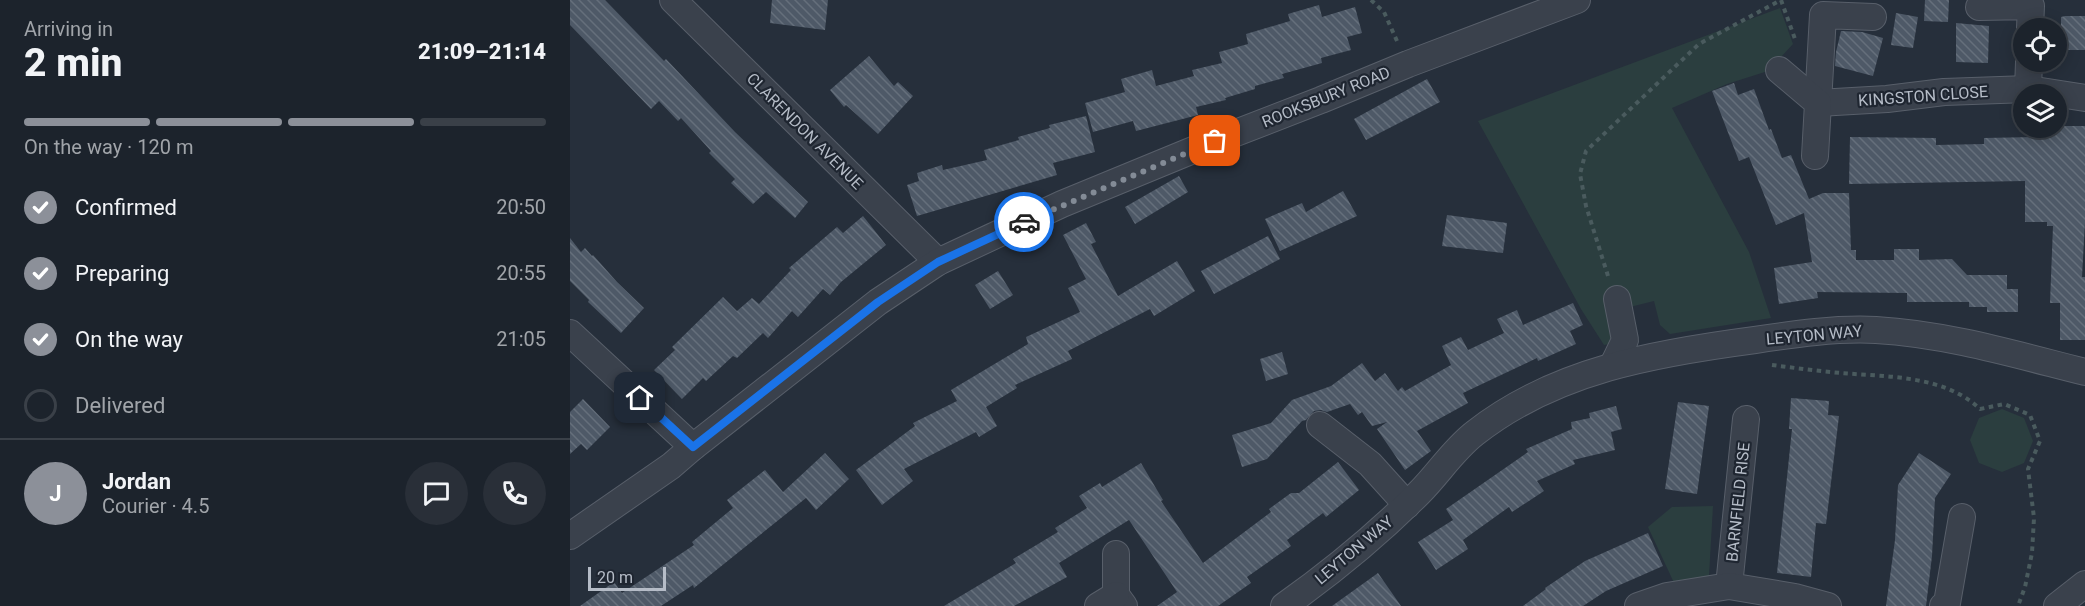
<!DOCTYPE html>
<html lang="en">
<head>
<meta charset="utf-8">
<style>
	body { margin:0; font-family:Roboto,sans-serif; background:#292f38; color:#f1f3f6; height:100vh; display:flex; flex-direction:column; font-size:22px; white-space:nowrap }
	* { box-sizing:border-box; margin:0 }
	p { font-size:20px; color:#a0a4a9 }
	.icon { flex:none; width:33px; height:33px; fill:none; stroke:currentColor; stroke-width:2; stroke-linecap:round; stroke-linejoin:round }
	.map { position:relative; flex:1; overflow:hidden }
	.details { display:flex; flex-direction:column; background:#1c232c; width:570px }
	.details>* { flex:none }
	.tools { position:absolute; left:1443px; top:18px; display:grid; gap:12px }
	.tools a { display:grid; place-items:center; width:54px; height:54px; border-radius:50%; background:#1c232c; box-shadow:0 3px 15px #0003,0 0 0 2px #3a4048; font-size:30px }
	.scale { position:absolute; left:18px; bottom:15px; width:78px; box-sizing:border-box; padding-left:6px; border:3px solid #b5bcc7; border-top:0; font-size:16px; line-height:21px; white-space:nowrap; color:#b5bcc7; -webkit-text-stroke:4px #1f2631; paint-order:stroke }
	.pin { position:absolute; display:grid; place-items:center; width:51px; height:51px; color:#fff; margin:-26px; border-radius:12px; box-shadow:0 3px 9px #0006 }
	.courier { position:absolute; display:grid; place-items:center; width:60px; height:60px; margin:-30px; border:4px solid #1a73e8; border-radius:50%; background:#fff; color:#222; box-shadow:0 2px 8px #0007 }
	.head em { font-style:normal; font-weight:800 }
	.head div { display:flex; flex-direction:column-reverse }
	.head { display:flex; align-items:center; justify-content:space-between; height:102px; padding:0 24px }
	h1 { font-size:39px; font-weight:800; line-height:45px }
	.bar { display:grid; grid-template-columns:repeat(4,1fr); gap:9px 6px; align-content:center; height:72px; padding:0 24px }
	.bar i { height:8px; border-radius:4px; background:#3a4048 }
	.bar .current { background:#8c9099 }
	.bar p { grid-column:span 4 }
	.line { display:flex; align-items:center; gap:15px; padding:0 24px; border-top:2px solid #3a4048 }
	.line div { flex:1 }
	.round { display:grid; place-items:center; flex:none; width:63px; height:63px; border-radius:32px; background:#292f38 }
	ol { padding:0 24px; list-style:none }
	li { display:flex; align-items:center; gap:18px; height:66px }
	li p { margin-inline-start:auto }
	li .icon { padding:6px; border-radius:50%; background:#8c9099; color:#fff; stroke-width:4 }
	li:last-child { color:#a0a4a9 }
	li i { width:33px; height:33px; border:3px solid #3a4048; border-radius:50% }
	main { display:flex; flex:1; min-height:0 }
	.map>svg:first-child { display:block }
	.park { fill:#2b3e3f }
	.building { fill:url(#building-back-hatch) }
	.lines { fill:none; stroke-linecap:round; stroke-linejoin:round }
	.street-casing { stroke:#585f6a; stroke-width:28 }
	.path { stroke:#4a5b5e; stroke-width:4; stroke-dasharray:4.5 4.5; stroke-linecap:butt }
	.street { stroke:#3a414c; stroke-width:26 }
	.done { stroke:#838b96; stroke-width:6; stroke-dasharray:0 10.8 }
	.route { stroke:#1a73e8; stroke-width:8 }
	.labels { text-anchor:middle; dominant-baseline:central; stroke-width:4.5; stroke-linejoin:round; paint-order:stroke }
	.street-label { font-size:16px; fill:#b5bcc7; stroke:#1f2631 }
</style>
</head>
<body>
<main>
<section class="details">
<div class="head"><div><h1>2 min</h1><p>Arriving in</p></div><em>21:09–21:14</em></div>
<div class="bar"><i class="current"></i><i class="current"></i><i class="current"></i><i></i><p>On the way · 120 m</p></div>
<ol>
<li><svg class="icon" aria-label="check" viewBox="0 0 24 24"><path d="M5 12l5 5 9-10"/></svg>Confirmed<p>20:50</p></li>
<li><svg class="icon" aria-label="check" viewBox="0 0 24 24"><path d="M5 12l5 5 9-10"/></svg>Preparing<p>20:55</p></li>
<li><svg class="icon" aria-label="check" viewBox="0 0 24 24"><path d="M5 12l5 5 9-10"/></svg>On the way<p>21:05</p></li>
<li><i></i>Delivered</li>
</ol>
<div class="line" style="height:108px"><b class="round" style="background:#8c9099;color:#fff">J</b><div><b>Jordan</b><p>Courier · 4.5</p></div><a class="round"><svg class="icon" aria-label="chat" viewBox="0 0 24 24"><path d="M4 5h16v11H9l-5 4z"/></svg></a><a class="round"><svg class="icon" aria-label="phone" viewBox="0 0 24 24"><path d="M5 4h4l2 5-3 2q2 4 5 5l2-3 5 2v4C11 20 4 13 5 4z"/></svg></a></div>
</section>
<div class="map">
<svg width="1515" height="606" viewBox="0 0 1515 606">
	<defs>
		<pattern id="building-back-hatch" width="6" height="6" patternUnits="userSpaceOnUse" patternTransform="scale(1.5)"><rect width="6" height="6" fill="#4e5967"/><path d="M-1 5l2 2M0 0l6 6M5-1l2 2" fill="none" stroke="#656f7b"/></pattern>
	</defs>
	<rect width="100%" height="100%" fill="#262f3b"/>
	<g class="park">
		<path d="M1210 8 1223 44 1198 71 1157 84 1102 108 1179 252 1201 318 1100 334 1090 325 1084 301 1044 311 1045 343 1034 345 1011 309 908 121Z"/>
		<path d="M1432 409 1454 418 1463 441 1454 463 1432 472 1409 463 1400 440 1409 418Z"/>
		<path d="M1143 506 1139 576 1105 585 1078 527 1102 507Z"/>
	</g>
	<g class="building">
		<path d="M0 0H35L94 61 96 59 165 132 238 202 225 218 196 192 183 204 161 183 165 179 139 153 141 151 111 118 108 121 89 101 81 109 0 25Z"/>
		<path d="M202 0H258L255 30 200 23Z"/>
		<path d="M1355 0H1379L1378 22 1354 21Z"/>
		<path d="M749 5 752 17 785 7 792 33 777 37 781 50 751 58 752 63 712 74 714 78 685 86V89L655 98 656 100 626 107 628 115 566 131 563 121 523 132 515 103 555 92 551 79 582 70 586 86 624 76 622 70 652 63 649 52 678 44 676 34 720 21 718 14Z"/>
		<path d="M1326 13 1348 17 1343 48 1321 45Z"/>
		<path d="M1495 16H1515V50H1486V26H1491V17Z"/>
		<path d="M1386 23 1419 26 1418 63 1386 62Z"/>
		<path d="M1271 31 1292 32 1313 38 1303 76 1265 66 1266 52Z"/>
		<path d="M299 56 324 86 328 82 343 96 308 134 276 105 274 107 260 90Z"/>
		<path d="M857 79 870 102 796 140 784 119Z"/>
		<path d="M1164 83 1168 95 1184 89 1199 130 1201 129 1212 158 1221 155 1239 199 1253 193H1279L1281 250H1286V260H1324V249H1349V260L1382 259 1397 275H1437V289H1448V312H1417V307H1399V302H1337V293L1247 292 1248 298 1209 304 1204 268 1242 262 1234 213 1206 225 1179 157 1169 161 1142 91Z"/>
		<path d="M516 116 525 152 483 163 487 175 347 216 337 185 349 181 347 173 372 165 373 170 417 160 414 150 449 140 448 137 480 128 479 125Z"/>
		<path d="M1486 126H1515V222L1512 277H1515V340H1490V303H1480L1483 226H1477V222H1455V181L1279 184 1280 137 1366 138V145L1414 144V138L1470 137V128Z"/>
		<path d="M609 176 618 192 565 224 555 207Z"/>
		<path d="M773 191 787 216 710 251 695 219 732 203 736 212Z"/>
		<path d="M877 215 937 223 933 253 872 246Z"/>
		<path d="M293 216 316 245 271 282 260 295 253 289 228 317 222 311 198 338 193 333 167 358 163 356 136 381 133 378 112 399 84 370 105 350 102 347 153 297 167 311 182 298 189 304 221 270 219 268 267 227 273 233Z"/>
		<path d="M516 223 526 242 521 244 548 296 607 261 625 291 584 316 580 309 498 351 502 359 445 385 447 388 416 407 427 426 409 437 406 432 334 469 343 481 312 505 286 470 345 426 343 423 387 401 381 390 458 344 456 337 510 312 498 288 516 279 493 235Z"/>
		<path d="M698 236 710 259 644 294 631 271Z"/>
		<path d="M0 238 11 252 15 248 22 256 23 255 47 282 74 308 51 333 18 302 19 300 0 281Z"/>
		<path d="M428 271 443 295 420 309 405 285Z"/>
		<path d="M1003 303 1013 325 1000 331 1006 344 968 361 967 358 893 393 898 403 847 431 861 451 835 470 807 429 817 422 802 426 792 412 788 415 780 404 757 412 751 410 744 411 736 420 732 421 697 459 672 467 662 435 701 423 722 400 761 386 792 363 805 381 815 373 828 391 832 387 835 391 881 365 872 346 891 337 898 350 934 333 927 319 947 310 953 325Z"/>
		<path d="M712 352 718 374 696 381 690 359Z"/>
		<path d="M1221 398 1259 401 1258 415 1269 416 1256 524 1246 523 1241 577 1207 573 1222 429H1219Z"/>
		<path d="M13 399 40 427 17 450 11 444 0 454V412Z"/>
		<path d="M1108 402 1139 406 1127 494 1095 489Z"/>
		<path d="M1046 406 1052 429 1041 432 1045 450 1003 460 1005 464 967 481 974 491 942 512 939 507 893 540 898 549 866 570 848 542 883 520 876 509 958 452 956 449 1002 429 1001 422 1020 418 1019 413Z"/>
		<path d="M255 453 279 479 246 510 236 498 124 588 123 585 91 606H10L44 582 52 593 124 545 122 542 163 508 157 500 195 470 213 492Z"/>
		<path d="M1349 453 1381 474 1365 498 1362 556 1356 606H1316L1325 540 1328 485Z"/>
		<path d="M768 462 789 490 756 517 753 513 717 540 721 546 677 577 681 583 648 606H587L607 592 559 520 489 563 497 577 444 606H374L446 563 443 559 488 532 485 528 517 508 509 496 530 483 532 487 571 463 593 500 591 501 633 563 701 512 699 509 721 493H729Z"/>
		<path d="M1078 533 1093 566 1036 591 1013 606H953L976 589 975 588 1015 561Z"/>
		<path d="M808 573 831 606H762Z"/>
	</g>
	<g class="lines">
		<g class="street-casing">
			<g id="street">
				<path d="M103 0 368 262"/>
				<path d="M1409 7 1461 6 1460 28"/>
				<path d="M1303 17 1253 15 1248 103 1317 99 1374 92 1458 89 1515 98"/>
				<path d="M1209 70 1248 103 1245 156"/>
				<path d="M1458 89 1459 62"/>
				<path d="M0 333 123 447"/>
				<path d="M1043 365 1055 340 1047 299"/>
				<path d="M750 425 800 464 837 505"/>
				<path d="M0 536 101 466 123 447 308 302 368 262 492 204 645 141 751 100 838 64 1007 0"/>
				<path d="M546 554V595L554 606"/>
				<path d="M1159 586 1176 419"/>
				<path d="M528 606 546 595"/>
				<path d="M714 606C762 572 808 534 849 493 869 473 883 450 905 433 985 370 1086 353 1185 340 1225 334 1266 328 1306 330 1377 334 1447 355 1515 372"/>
				<path d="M1068 606 1097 596 1159 586 1225 597 1258 606"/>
				<path d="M1373 606 1377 603 1392 517"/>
				<path d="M1487 606 1515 584"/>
			</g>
		</g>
		<g class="path">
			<path d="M801 0 814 12 827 41"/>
			<path d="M1211 0 1225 39"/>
			<path d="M1038 276 1016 206 1010 174 1016 151 1129 44 1211 0"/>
			<path d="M1202 365C1225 368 1248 371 1271 373 1318 377 1374 375 1410 409L1434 404 1460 415 1470 441 1458 469 1464 518 1462 553 1455 587 1448 606"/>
		</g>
		<use href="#street" class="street"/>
	</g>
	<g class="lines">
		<path class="done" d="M454 222 645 141"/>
		<path class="route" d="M70 398 123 447 308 302 368 262 454 222"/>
	</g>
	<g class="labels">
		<g class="street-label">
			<text transform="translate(1353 96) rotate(-4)">KINGSTON CLOSE</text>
			<text transform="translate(756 97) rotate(-22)">ROOKSBURY ROAD</text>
			<text transform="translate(235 131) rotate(45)">CLARENDON AVENUE</text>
			<text transform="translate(1244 335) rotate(-5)">LEYTON WAY</text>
			<text transform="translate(1168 502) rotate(-84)">BARNFIELD RISE</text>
			<text transform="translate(784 550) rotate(-40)">LEYTON WAY</text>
		</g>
	</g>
</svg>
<div class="tools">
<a><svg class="icon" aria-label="locate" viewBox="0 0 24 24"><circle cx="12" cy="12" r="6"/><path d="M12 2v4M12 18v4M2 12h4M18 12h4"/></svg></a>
<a><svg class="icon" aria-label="layers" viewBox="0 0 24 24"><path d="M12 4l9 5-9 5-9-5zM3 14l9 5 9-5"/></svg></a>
</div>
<div class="scale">20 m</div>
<div class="pin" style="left:645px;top:141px;background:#ea580c"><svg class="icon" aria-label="bag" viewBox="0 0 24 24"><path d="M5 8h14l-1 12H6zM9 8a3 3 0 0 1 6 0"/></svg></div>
<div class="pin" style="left:70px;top:398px;background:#1f2937"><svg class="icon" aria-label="home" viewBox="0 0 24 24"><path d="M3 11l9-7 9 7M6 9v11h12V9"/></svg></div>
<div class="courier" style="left:454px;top:222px"><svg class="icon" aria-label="car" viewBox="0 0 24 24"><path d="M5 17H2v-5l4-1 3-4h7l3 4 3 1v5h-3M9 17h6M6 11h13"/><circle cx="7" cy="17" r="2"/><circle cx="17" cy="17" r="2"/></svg></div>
</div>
</main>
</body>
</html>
